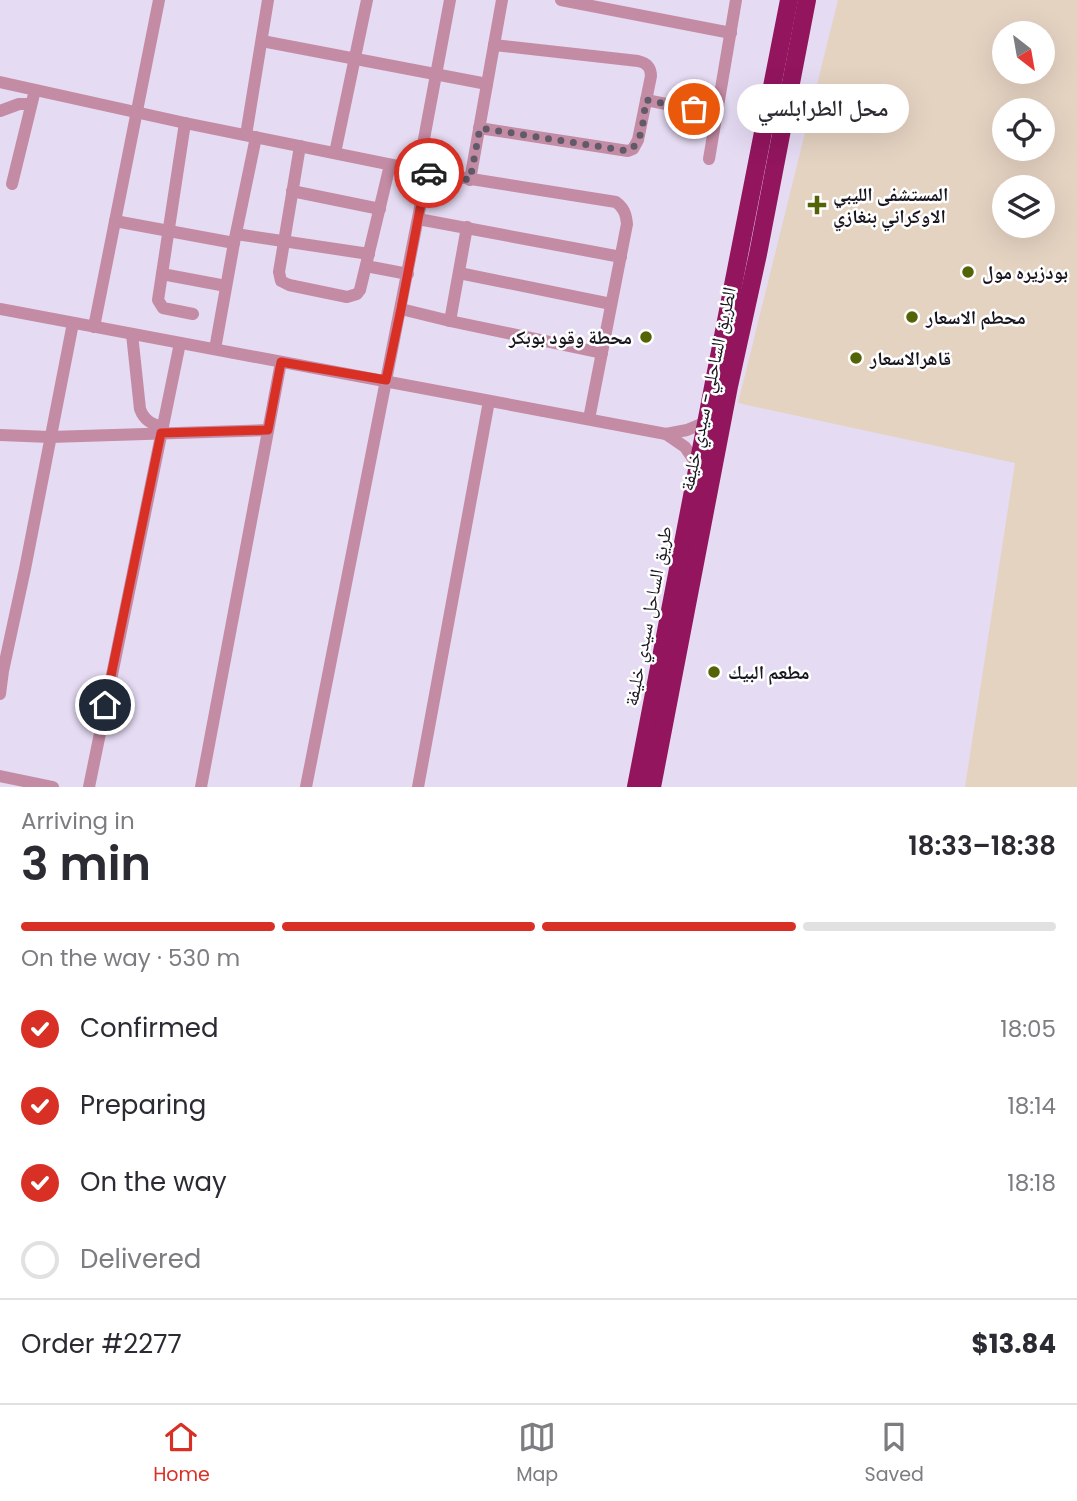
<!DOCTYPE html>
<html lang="en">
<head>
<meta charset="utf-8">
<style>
	body { margin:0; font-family:Poppins,"Noto Naskh Arabic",sans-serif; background:#f7f7f7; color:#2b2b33; height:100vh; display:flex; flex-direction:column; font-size:26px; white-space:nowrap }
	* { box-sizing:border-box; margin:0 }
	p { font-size:23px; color:#7c7c81 }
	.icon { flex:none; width:38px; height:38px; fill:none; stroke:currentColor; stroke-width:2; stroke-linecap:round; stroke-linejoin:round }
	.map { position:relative; height:787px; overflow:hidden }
	.side { display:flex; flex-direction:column; background:#fff; flex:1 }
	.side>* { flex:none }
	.needle { width:46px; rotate:149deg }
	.tools { position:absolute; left:992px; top:21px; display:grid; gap:14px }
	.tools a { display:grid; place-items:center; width:63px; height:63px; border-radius:50%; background:#fff; box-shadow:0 7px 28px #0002; font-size:35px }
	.pin { position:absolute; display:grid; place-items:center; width:60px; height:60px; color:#fff; margin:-30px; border:4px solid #fff; border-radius:50%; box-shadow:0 2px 7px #0007 }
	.courier { position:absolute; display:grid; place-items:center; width:70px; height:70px; margin:-35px; border:5px solid #d93025; border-radius:50%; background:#fff; color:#222; box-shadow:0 2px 9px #0007 }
	.bubble { position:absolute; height:49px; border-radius:24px; background:#fff; box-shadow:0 7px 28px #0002; font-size:23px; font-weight:600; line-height:49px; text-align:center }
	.headline em { font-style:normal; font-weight:600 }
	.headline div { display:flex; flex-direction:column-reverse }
	.headline { display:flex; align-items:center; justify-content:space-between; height:119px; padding:0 21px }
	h1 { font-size:46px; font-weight:600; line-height:52px }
	.bar { display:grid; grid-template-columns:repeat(4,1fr); gap:10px 7px; align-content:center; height:84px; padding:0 21px }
	.bar i { height:9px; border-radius:5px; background:#e1e1e2 }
	.bar .selected { background:#d93025 }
	.bar p { grid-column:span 4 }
	.line { display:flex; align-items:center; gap:18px; padding:0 21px; border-top:2px solid #e1e1e2 }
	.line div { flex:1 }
	ol { padding:0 21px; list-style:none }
	li { display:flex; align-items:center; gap:21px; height:77px }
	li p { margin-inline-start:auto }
	li .icon { padding:7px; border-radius:50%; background:#d93025; color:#fff; stroke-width:4 }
	li:last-child { color:#7c7c81 }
	li i { width:38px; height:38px; border:4px solid #e1e1e2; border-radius:50% }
	.tab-bar { display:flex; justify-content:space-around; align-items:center; height:98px; border-top:2px solid #e1e1e2; background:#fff; font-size:19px; color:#7c7c81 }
	.tab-bar a { display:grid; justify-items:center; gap:4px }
	.tab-bar .selected { color:#d93025 }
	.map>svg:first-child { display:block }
	.industrial { fill:#e5d3c2; fill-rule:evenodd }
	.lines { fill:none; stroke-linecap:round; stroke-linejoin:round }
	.minor { stroke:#c48ba4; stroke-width:12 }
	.highway { stroke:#92155e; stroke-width:18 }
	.done { stroke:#605a69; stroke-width:7; stroke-dasharray:0 12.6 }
	.route { stroke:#d93025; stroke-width:9 }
	.poi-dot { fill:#556307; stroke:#fff; stroke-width:2.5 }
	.labels { text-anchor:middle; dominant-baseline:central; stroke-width:5; stroke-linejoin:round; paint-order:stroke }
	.poi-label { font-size:19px; font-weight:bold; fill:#19151e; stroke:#fff; text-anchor:start }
	.street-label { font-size:19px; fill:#19151e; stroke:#fff }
</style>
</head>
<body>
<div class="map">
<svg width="1077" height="787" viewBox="0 0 1077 787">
	<rect width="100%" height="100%" fill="#e5dbf3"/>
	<path class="industrial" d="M838 0H1077V787H965L1015 463 738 403ZM1004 33H1043V72H1004ZM1004 110H1043V149H1004ZM1004 187H1043V226H1004Z"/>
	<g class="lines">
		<g class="minor">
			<path d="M561 0 731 33"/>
			<path d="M262 41 487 84"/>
			<path d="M0 82 185 123 427 172 616 202C624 208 626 214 627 224L589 419"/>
			<path d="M646 100 717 114"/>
			<path d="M0 111 19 104H31"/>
			<path d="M185 123 158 300 163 308 193 314"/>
			<path d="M479 128 628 151 633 149 638 140 651 76C651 67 647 63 638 61L494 45"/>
			<path d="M246 135 268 0"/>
			<path d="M300 146 279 272 281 281 289 285 347 297 357 294 360 290 390 165"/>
			<path d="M335 153 367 0"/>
			<path d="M709 159 736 0"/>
			<path d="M418 171 450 0"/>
			<path d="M470 180 502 0"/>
			<path d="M12 184 35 90"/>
			<path d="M292 191 380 209"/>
			<path d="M418 219 621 257"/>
			<path d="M115 221 234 243"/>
			<path d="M236 234 369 254"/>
			<path d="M366 266 408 274"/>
			<path d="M459 273 611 304"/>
			<path d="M162 274 226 286"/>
			<path d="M0 309 666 434 687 430 706 422"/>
			<path d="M401 309 450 321 602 353"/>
			<path d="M450 321 467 227"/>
			<path d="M94 327 159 0"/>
			<path d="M132 334 140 409C144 420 151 424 163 427"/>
			<path d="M215 349 234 243 256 137"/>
			<path d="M666 434 685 447 698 466"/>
			<path d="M0 435 50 437 268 430"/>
			<path d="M0 694 3 671 25 569 73 323"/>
			<path d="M0 776 53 787"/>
			<path d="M89 787 180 343"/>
			<path d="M201 787 281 362"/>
			<path d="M306 787 427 172"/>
			<path d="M418 787 489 401"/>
		</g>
		<g class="highway">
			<path d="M636 787 714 382 789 0"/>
			<path d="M652 787 729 386 758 254 807 0"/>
		</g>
	</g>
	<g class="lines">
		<path class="done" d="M429 173 470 180 480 128 628 151C644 143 643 116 646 100L694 109"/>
		<path class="route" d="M105 705 161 433 268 430 281 362 386 380 401 309 427 172 429 173"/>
	</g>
	<g class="poi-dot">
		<path d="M813.5 194.5h7v7h7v7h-7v7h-7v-7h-7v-7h7z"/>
		<circle cx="968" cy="272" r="7"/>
		<circle cx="912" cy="317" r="7"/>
		<circle cx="646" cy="337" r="7"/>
		<circle cx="856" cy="358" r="7"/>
		<circle cx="714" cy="672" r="7"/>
	</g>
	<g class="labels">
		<g class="poi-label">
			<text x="833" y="194">المستشفى الليبي<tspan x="833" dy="22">الاوكراني بنغازي</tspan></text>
			<text x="982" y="272">بودزيره مول</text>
			<text x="926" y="317">محطم الاسعار</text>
			<text x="632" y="337" text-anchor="end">محطة وقود بوبكر</text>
			<text x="870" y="358">قاهرالاسعار</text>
			<text x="728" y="672">مطعم البيك</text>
		</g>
		<g class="street-label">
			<text transform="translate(708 389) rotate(-78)">الطريق الساحلي- سيدي خليفة</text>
			<text transform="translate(648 616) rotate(-79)">طريق الساحل سيدي خليفة</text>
		</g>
	</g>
</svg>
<div class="tools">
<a><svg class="needle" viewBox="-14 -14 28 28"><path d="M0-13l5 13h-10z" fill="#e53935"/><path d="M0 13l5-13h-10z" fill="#7c7c81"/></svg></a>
<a><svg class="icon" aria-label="locate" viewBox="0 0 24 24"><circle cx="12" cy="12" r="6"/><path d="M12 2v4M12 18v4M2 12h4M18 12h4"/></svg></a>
<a><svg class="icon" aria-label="layers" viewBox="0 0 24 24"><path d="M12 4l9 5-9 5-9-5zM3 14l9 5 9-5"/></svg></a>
</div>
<div class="pin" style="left:694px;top:109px;background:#ea580c"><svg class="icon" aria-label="bag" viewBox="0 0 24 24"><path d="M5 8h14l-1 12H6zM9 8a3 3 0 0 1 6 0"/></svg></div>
<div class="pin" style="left:105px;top:705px;background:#1f2937"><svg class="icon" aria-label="home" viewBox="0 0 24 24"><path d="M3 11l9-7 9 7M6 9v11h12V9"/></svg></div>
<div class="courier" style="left:429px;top:173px"><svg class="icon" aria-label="car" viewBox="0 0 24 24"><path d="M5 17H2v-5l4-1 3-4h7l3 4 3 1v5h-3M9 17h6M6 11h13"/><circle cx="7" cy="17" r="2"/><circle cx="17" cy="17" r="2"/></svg></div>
<div class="bubble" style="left:737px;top:84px;width:172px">محل الطرابلسي</div>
</div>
<section class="side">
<div class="headline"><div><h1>3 min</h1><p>Arriving in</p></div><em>18:33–18:38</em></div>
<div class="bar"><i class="selected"></i><i class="selected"></i><i class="selected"></i><i></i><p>On the way · 530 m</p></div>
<ol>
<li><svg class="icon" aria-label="check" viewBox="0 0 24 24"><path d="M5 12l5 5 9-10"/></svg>Confirmed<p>18:05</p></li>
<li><svg class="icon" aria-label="check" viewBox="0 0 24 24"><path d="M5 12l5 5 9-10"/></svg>Preparing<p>18:14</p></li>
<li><svg class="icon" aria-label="check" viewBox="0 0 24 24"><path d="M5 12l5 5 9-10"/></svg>On the way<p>18:18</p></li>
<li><i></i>Delivered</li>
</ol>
<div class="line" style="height:91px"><div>Order #2277</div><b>$13.84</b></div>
</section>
<nav class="tab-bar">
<a class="selected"><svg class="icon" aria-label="home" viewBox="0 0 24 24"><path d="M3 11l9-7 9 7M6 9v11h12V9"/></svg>Home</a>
<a><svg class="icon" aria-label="map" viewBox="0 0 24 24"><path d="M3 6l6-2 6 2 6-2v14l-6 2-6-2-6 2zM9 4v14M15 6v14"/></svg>Map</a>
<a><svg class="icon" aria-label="saved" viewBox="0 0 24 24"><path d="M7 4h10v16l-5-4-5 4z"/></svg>Saved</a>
</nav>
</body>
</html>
